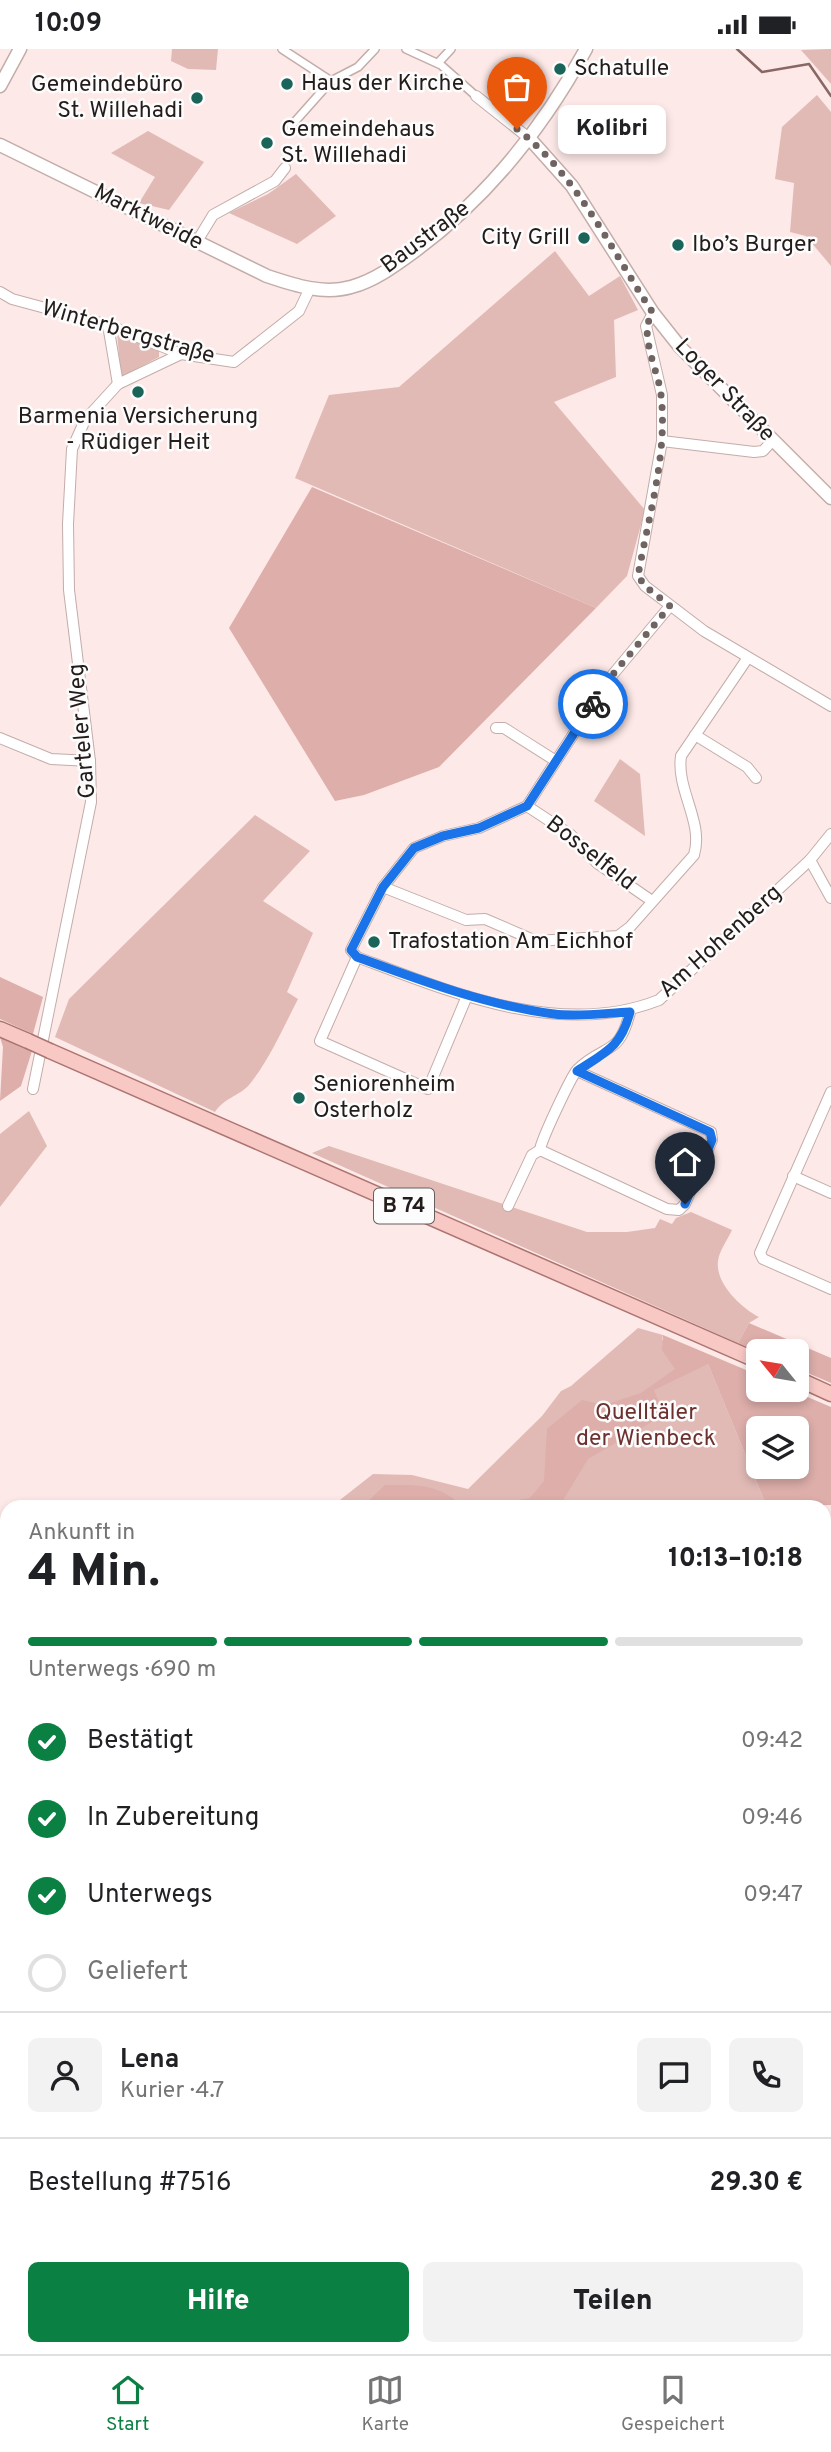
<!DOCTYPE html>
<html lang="de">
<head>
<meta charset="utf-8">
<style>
	body { margin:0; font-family:Overpass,sans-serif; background:#f2f2f2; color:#202124; height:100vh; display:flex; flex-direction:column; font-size:26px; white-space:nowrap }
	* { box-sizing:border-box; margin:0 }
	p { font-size:23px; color:#757577 }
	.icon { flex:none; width:38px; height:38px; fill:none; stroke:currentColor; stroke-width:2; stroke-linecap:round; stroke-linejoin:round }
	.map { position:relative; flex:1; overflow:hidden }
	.side { position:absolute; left:0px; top:1451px; width:831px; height:856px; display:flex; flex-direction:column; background:#fff; border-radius:21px 21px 0 0; box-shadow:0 4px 10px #0003 }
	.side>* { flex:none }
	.needle { width:46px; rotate:300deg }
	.tools { position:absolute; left:746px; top:1290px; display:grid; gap:14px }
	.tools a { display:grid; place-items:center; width:63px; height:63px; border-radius:10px; background:#fff; box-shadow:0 4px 10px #0003; font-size:35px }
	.pin { position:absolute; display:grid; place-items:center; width:60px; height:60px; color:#fff; margin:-72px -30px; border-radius:50% 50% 50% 0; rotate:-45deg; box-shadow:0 0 7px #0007 }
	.pin .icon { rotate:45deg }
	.courier { position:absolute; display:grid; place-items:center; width:70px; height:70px; margin:-35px; border:5px solid #1a73e8; border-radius:50%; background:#fff; color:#222; box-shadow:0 2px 9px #0007 }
	.bubble { position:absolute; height:49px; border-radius:10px; background:#fff; box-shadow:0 4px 10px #0003; font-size:23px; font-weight:800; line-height:49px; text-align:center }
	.head em { font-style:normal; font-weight:800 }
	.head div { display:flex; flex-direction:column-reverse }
	.head { display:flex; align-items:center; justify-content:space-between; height:119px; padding:0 28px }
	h1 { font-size:46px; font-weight:800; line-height:52px }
	.bar { display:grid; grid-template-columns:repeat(4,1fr); gap:10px 7px; align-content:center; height:84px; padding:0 28px }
	.bar i { height:9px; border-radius:5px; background:#e0e0e0 }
	.bar .selected { background:#0b8043 }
	.bar p { grid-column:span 4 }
	.line { display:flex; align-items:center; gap:18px; padding:0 28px; border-top:2px solid #e0e0e0 }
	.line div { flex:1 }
	.round { display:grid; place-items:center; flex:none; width:74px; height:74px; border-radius:10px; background:#f2f2f2 }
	ol { padding:0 28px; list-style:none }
	li { display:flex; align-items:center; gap:21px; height:77px }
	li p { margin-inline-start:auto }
	li .icon { padding:7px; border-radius:50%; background:#0b8043; color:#fff; stroke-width:4 }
	li:last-child { color:#757577 }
	li i { width:38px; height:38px; border:4px solid #e0e0e0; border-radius:50% }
	.primary-button { display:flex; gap:14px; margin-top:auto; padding:14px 28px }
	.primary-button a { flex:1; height:80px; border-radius:10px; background:#0b8043; color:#fff; font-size:28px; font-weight:800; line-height:80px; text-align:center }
	.primary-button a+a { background:#f2f2f2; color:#202124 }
	.status { display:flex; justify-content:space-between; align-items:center; height:49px; padding:0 35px; background:#fff; direction:ltr }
	.status svg { height:19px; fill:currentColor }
	.tab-bar { display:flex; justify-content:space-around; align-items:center; height:98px; border-top:2px solid #e0e0e0; background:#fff; font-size:19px; color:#757577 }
	.tab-bar a { display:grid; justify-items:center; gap:4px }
	.tab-bar .selected { color:#0b8043 }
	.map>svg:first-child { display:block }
	.green { fill:#e1bab6 }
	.forest { fill:#ddaeaa; fill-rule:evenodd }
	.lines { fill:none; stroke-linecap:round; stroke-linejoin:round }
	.stream { stroke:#896764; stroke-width:2.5 }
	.pedestrian-casing { stroke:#c3adaa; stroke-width:10 }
	.minor-casing { stroke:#c3adaa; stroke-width:12 }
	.tertiary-casing { stroke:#c3adaa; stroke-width:15 }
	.primary-casing { stroke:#ab7470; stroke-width:17 }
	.pedestrian { stroke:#fff; stroke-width:7 }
	.minor { stroke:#fff; stroke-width:10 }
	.tertiary { stroke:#fff; stroke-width:12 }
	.primary { stroke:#f8c8c5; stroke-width:14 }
	.primary-bridge-casing { stroke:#ab7470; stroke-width:17; stroke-linecap:butt }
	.primary-bridge { stroke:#f8c8c5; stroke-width:14 }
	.done { stroke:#706462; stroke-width:7; stroke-dasharray:0 12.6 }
	.route { stroke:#1a73e8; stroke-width:9 }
	.poi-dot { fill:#1b6459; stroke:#fcfcfc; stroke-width:2.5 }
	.labels { text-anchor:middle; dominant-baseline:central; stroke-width:5; stroke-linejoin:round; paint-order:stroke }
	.shield { fill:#fcfcfc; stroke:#655f5e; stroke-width:2 }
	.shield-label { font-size:21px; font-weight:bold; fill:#241c1b }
	.poi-label { font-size:23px; fill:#241c1b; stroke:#fcfcfc; text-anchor:start }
	.street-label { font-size:23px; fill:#241c1b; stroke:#fcfcfc }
	.park-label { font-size:23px; fill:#6c312e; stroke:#fcfcfc }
</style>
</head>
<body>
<div class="status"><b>10:09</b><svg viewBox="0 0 49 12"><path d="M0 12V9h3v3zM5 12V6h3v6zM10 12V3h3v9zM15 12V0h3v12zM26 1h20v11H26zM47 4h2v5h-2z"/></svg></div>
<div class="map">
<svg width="831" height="2305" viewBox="0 0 831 2305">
	<rect width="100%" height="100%" fill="#fde9e7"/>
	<g class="green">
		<path d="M172 0H218L216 21 188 20 171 12Z"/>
		<path d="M831 0V35L801 1Z"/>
		<path d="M817 46 831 63V217L806 187 790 183 794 134 775 130 782 78Z"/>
		<path d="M148 82 204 113 169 161 139 154 155 128 111 104Z"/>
		<path d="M296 125 336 167 297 195 229 164 268 145Z"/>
		<path d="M555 202 589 247 620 227 638 261 614 271 616 328 554 353 645 461 627 527 596 559 295 429 329 346 399 338Z"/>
		<path d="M117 284 159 301V308L121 328Z"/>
		<path d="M620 710 640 725 645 787 594 752Z"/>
		<path d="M255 766 310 802 263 852 313 884 287 943 298 950C283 979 270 1010 249 1036 239 1047 224 1049 215 1063L55 988 69 950Z"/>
		<path d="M29 1062 47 1097 0 1158V1085Z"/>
		<path d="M329 1097 587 1183H627L655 1179 660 1170 672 1175 676 1169 691 1163 732 1181C728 1190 719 1202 718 1212 715 1234 741 1259 759 1268L749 1274 738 1294 312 1104Z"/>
		<path d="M638 1279 663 1286 662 1291 708 1315 767 1458H331L373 1425 412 1426 468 1440 542 1367 561 1342 571 1337Z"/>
		<path d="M831 1611V2188L824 2193V1613Z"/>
	</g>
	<g class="forest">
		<path d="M312 438 596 559 439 718 364 746 335 752 229 579Z"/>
		<path d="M0 928 43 948 33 985 0 970Z"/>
		<path d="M0 988 32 1002 21 1037 0 1052 3 998Z"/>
		<path d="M749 1274 831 1309V1334L796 1319V1302L758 1303 738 1294Z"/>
		<path d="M663 1286 758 1326V1340L791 1341 831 1358V1456L767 1458 708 1315 654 1341 664 1366 588 1410 559 1458H477L530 1449 544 1432 547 1380 582 1351 604 1356 641 1344 675 1320 662 1301ZM758 1379H796V1418H758Z"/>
		<path d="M385 1436C417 1436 439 1434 463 1458H362Z"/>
		<path d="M831 1743V1952L824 1953V1745Z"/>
		<path d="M153 2300H242L252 2305H158Z"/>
	</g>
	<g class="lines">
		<path class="stream" d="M737 0 762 23 809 15 831 47"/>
		<g class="pedestrian-casing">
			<g id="pedestrian">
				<path d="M282 0 331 32"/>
				<path d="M406 0 441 16 476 47"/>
				<path d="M438 14 451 0"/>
				<path d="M291 77 331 32 358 18 375 0"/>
			</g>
		</g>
		<g class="minor-casing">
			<g id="minor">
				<path d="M476 47 530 90"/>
				<path d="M196 194 213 166 275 132 285 119"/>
				<path d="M0 243 12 250 108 276 181 305 234 313 299 262 310 239"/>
				<path d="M653 264 646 277 662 346V392L638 527 645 537 704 582 831 657"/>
				<path d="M108 276 118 335"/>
				<path d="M662 392 754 403 763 402 772 392"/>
				<path d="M670 557 609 630 527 757 479 779 443 787 414 799 383 838 351 901 357 908C450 943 561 990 659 951L810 811 831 785"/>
				<path d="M496 679H504L556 712"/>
				<path d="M695 686 747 718 756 729"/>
				<path d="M0 689 51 710 90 712"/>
				<path d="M527 757 571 786 597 814 652 852"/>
				<path d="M810 811 831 849"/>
				<path d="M383 838 466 871 485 870 536 892 618 887 630 878 694 806C704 773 676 741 681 707L747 610"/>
				<path d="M357 908 320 992 428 1040 467 947"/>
				<path d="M33 1040 91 753 90 712 69 541 68 475 72 400 85 371 118 335 181 305"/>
				<path d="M831 1043 760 1204 763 1210 831 1240"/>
				<path d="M540 1101 667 1160 679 1161 685 1155 712 1091 711 1083 577 1022"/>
				<path d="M793 1127 831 1144"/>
				<path d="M508 1157 532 1106 540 1101C541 1091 571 1028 577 1021 604 994 619 1009 630 963"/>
				<path d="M824 1607 831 1606"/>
				<path d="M0 2130 7 2131"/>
				<path d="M436 2300 451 2305"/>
			</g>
		</g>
		<g class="tertiary-casing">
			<g id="tertiary">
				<path d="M0 37 20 0"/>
				<path d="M530 90 572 137 653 264 680 298 831 449"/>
				<path d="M0 96 267 227C294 236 323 246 351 238 374 232 396 216 415 202 488 148 543 79 586 0"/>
			</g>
		</g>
		<g class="primary-casing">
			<g id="primary">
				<path d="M0 980 28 992"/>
				<path d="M50 1002 758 1312"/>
				<path d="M796 1329 831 1345"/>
			</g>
		</g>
		<use href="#pedestrian" class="pedestrian"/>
		<use href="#minor" class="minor"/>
		<use href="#tertiary" class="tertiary"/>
		<use href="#primary" class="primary"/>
		<g class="primary-bridge-casing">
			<path id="primary-bridge" d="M28 992 50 1002"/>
		</g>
		<use href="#primary-bridge" class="primary-bridge"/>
	</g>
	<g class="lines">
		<path class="done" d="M517 80C578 127 611 201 653 264 637 283 659 323 661 346 668 405 648 469 638 527L645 537 670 557 609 630 593 655"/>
		<path class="route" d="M593 655 527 757 479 779 443 787 414 799 383 838 351 901 357 908C422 932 486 956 554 965 579 968 606 964 630 963 621 998 606 1003 577 1022L710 1083 712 1091 685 1155"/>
	</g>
	<g class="poi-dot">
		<circle cx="560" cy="20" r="7"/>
		<circle cx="287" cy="35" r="7"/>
		<circle cx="197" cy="49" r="7"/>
		<circle cx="267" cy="94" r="7"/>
		<circle cx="584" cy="189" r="7"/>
		<circle cx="678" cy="196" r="7"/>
		<circle cx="138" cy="343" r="7"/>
		<circle cx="374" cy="893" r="7"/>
		<circle cx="299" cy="1049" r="7"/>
	</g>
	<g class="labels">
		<rect class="shield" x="374" y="1139.5" width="60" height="35" rx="5"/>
		<g class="shield-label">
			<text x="404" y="1157">B 74</text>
		</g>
		<g class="poi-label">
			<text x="574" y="20">Schatulle</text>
			<text x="301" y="35">Haus der Kirche</text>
			<text x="183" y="36" text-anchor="end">Gemeindebüro<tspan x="183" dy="26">St. Willehadi</tspan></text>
			<text x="281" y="81">Gemeindehaus<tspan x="281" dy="26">St. Willehadi</tspan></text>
			<text x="570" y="189" text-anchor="end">City Grill</text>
			<text x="692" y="196">Ibo’s Burger</text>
			<text x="138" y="368" text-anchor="middle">Barmenia Versicherung<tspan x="138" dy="26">- Rüdiger Heit</tspan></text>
			<text x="388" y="893">Trafostation Am Eichhof</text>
			<text x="313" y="1036">Seniorenheim<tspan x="313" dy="26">Osterholz</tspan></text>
		</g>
		<g class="street-label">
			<text transform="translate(148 169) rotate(27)">Marktweide</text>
			<text transform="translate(426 189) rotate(-37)">Baustraße</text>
			<text transform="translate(128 284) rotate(16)">Winterbergstraße</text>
			<text transform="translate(724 342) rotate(46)">Loger Straße</text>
			<text transform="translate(83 682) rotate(-95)">Garteler Weg</text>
			<text transform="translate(590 805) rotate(38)">Bosselfeld</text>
			<text transform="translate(721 893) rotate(-42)">Am Hohenberg</text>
		</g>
		<g class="park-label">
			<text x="646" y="1364">Quelltäler<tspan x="646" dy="26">der Wienbeck</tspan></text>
		</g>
	</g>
</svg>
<div class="tools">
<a><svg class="needle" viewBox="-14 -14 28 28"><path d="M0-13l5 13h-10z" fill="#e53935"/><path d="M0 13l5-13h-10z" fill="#757577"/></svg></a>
<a><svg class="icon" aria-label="layers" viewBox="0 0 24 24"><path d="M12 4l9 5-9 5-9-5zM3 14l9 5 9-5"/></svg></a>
</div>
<div class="pin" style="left:517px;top:80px;background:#ea580c"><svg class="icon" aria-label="bag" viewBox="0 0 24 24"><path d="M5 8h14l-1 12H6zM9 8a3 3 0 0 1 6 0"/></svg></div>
<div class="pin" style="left:685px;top:1155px;background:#1f2937"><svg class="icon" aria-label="home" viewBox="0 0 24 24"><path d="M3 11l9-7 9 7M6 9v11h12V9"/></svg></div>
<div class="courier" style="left:593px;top:655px"><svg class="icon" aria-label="bike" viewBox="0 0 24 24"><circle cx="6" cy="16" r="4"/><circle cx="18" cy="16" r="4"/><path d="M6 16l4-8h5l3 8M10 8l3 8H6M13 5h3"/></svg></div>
<div class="bubble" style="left:558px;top:56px;width:108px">Kolibri</div>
<section class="side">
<div class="head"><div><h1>4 Min.</h1><p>Ankunft in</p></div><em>10:13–10:18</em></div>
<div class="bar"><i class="selected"></i><i class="selected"></i><i class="selected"></i><i></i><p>Unterwegs · 690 m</p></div>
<ol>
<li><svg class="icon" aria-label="check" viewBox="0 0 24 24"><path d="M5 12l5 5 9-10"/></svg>Bestätigt<p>09:42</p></li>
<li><svg class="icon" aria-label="check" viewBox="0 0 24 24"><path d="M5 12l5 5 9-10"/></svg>In Zubereitung<p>09:46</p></li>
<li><svg class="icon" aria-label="check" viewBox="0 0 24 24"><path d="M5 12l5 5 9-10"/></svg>Unterwegs<p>09:47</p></li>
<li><i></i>Geliefert</li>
</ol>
<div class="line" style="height:126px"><a class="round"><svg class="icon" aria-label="person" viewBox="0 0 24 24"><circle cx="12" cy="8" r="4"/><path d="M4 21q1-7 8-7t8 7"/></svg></a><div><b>Lena</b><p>Kurier · 4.7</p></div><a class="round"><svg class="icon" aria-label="chat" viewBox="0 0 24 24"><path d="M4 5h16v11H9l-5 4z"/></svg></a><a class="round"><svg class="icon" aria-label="phone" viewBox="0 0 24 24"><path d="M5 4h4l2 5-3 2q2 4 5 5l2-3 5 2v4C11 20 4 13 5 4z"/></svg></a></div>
<div class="line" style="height:91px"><div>Bestellung #7516</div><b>29.30 €</b></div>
<div class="primary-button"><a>Hilfe</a><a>Teilen</a></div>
</section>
</div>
<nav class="tab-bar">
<a class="selected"><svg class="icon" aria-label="home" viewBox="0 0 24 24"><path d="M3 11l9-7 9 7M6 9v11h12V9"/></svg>Start</a>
<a><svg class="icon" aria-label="map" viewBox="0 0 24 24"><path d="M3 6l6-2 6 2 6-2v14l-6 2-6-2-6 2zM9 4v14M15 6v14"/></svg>Karte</a>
<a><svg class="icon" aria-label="saved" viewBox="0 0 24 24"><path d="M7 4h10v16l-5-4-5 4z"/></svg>Gespeichert</a>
</nav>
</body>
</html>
